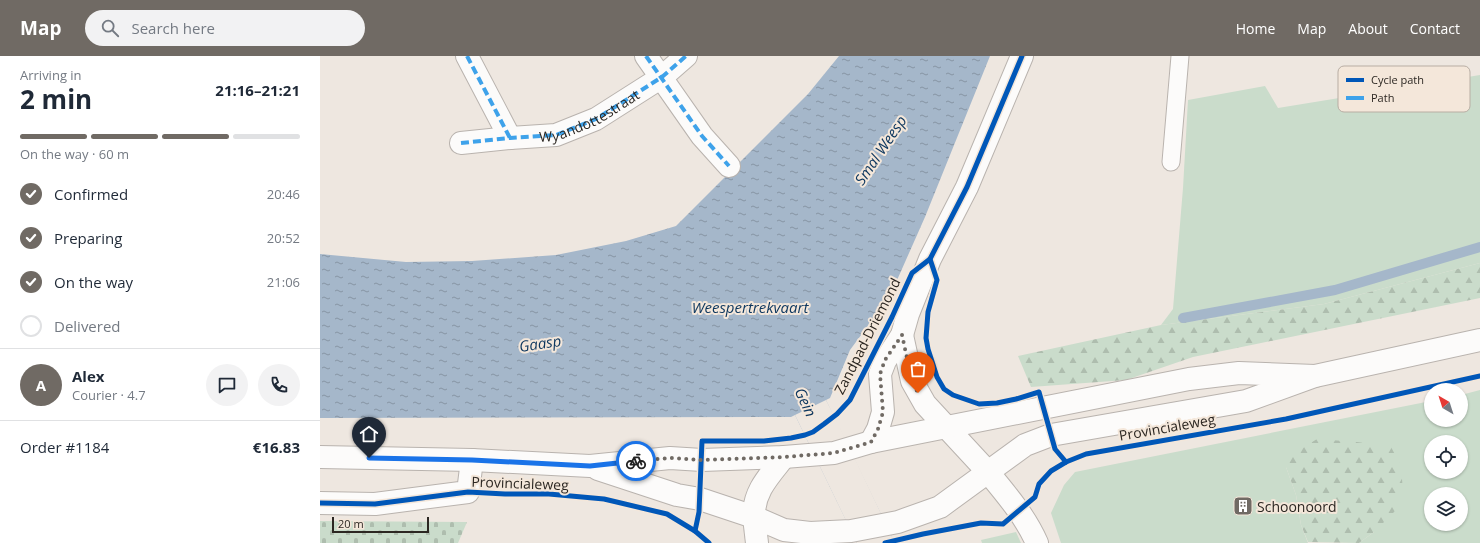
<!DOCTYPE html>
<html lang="en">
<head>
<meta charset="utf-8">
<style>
	body { margin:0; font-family:"Open Sans",sans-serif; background:#f2f2f3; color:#1f2937; height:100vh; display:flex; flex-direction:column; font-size:15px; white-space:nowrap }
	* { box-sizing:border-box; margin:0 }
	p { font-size:13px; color:#747a83 }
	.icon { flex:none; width:22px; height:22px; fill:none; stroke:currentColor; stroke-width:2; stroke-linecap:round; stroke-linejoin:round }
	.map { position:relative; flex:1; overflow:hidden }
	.sheet { display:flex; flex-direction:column; background:#fff; width:320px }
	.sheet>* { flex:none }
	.needle { width:26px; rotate:321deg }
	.controls { position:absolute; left:1104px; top:327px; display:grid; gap:8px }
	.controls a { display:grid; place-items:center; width:44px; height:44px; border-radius:50%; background:#fff; box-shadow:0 1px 3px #0004; font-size:20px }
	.scale { position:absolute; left:12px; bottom:10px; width:97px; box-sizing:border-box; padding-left:4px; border:2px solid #2c2722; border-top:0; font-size:11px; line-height:14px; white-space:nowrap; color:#2c2722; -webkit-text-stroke:3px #f4e7da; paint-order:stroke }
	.pin { position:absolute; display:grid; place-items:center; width:34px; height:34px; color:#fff; margin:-41px -17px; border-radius:50% 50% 50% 0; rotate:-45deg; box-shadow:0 0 4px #0007 }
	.pin .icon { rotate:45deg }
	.courier { position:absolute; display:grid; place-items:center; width:40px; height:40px; margin:-20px; border:3px solid #1a73e8; border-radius:50%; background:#fff; color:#222; box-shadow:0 1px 5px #0007 }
	.headline em { font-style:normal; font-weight:700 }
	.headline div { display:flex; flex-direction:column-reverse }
	.headline { display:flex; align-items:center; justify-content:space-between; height:68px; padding:0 20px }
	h1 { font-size:26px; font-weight:700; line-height:30px }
	.bar { display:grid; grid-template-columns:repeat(4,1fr); gap:6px 4px; align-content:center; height:48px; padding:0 20px }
	.bar i { height:5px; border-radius:3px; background:#e0e1e3 }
	.bar .active { background:#706a64 }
	.bar p { grid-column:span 4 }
	.line { display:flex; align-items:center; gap:10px; padding:0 20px; border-top:1px solid #e0e1e3 }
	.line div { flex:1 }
	.round { display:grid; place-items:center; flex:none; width:42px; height:42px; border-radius:21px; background:#f2f2f3 }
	ol { padding:0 20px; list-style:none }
	li { display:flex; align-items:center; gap:12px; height:44px }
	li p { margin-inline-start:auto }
	li .icon { padding:4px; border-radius:50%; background:#706a64; color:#fff; stroke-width:4 }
	li:last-child { color:#747a83 }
	li i { width:22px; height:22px; border:2px solid #e0e1e3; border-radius:50% }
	header { display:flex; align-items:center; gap:24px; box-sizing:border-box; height:56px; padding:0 20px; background:#706a64; color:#fff }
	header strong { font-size:19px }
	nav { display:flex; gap:22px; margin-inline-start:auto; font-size:14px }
	.search { width:280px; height:36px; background:#f2f2f3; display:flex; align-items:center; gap:10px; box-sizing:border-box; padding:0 14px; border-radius:22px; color:#747a83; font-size:15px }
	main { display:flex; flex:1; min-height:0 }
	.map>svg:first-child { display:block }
	.grass { fill:#cadccb; fill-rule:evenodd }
	.forest { fill:url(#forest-firs) }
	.cemetery { fill:url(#cemetery-stones) }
	.water { fill:url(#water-ripples) }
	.pier { fill:#eee7e0 }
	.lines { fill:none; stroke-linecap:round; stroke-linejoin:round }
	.stream { stroke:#a5b7ca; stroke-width:10 }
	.service-casing { stroke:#b9b3ae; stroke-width:19 }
	.minor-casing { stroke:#b9b3ae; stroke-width:24 }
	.tertiary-casing { stroke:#b9b3ae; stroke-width:24 }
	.primary-casing { stroke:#b9b3ae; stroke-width:24 }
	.service { stroke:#fcfbfa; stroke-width:17 }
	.minor { stroke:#fcfbfa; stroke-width:22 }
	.tertiary { stroke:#fcfbfa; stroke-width:22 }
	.primary { stroke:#fcfbfa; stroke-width:22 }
	.quiet { stroke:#3ea2ea; stroke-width:4; stroke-dasharray:8 4; stroke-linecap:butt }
	.cycleway-casing { stroke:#f4e7da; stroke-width:8 }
	.cycleway { stroke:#0057b8; stroke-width:5 }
	.done { stroke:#706a64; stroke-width:4; stroke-dasharray:0 7.2 }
	.route { stroke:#1a73e8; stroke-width:5 }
	.labels { text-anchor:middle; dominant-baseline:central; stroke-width:4; stroke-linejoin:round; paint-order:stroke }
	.street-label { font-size:14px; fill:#2c2722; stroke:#f4e7da }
	.poi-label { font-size:14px; fill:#2c2722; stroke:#f4e7da; text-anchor:start }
	.water-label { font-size:15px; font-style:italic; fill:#0c365e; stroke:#f4e7da }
	.key { fill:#f4e7da; stroke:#b8ada3; stroke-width:1 }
	.key-label { font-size:11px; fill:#2c2722 }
</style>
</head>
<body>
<header>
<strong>Map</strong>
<div class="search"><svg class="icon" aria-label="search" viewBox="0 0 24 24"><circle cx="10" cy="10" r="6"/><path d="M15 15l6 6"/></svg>Search here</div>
<nav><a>Home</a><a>Map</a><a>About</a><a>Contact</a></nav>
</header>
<main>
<section class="sheet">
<div class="headline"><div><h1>2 min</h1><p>Arriving in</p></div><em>21:16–21:21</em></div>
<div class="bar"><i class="active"></i><i class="active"></i><i class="active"></i><i></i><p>On the way · 60 m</p></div>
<ol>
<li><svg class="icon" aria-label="check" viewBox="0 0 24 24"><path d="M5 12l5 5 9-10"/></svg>Confirmed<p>20:46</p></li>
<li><svg class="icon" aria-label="check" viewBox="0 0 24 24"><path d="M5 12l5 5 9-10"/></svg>Preparing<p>20:52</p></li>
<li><svg class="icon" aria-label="check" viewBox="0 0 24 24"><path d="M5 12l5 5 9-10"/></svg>On the way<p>21:06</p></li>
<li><i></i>Delivered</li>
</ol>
<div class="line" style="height:72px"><b class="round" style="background:#706a64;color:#fff">A</b><div><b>Alex</b><p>Courier · 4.7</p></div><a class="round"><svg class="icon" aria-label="chat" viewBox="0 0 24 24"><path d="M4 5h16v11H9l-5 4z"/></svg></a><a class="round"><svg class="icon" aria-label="phone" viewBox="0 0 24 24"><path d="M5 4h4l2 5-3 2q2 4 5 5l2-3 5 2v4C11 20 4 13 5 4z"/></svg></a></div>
<div class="line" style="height:52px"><div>Order #1184</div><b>€16.83</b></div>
</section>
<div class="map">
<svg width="1160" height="487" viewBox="0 0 1160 487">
	<defs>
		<pattern id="forest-firs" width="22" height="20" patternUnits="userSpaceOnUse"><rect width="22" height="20" fill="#cadccb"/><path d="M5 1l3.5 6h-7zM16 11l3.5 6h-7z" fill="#aebdae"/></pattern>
		<pattern id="cemetery-stones" width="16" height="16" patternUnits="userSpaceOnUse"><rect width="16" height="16" fill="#cadccb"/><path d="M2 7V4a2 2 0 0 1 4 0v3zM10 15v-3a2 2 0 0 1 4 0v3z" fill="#aebdae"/></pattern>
		<pattern id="water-ripples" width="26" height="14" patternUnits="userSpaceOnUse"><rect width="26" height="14" fill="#a5b7ca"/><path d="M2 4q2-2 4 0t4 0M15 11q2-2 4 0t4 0" fill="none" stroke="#8795a4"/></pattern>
	</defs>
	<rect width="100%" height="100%" fill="#eee7e0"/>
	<g class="grass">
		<path d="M1160 19V207L1004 248 841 269 853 253 863 132 868 44 945 30 958 52Z"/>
		<path d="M1160 334V487H1039L1054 476 966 411 976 439 981 469 988 487H741L731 457 744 429 755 416 1111 345V364H1141V339ZM1111 386H1141V416H1111ZM1111 438H1141V468H1111Z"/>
		<path d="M696 476 701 487H662L661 484Z"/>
	</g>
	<g class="forest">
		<path d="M1160 207V242L873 301 806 324 711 331 698 300 841 269 1004 248Z"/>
		<path d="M997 383 1037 386 1071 391 1081 410 1083 436 1075 455 1054 476 1039 487 988 486 981 469 976 439 966 411 973 398Z"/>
	</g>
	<path class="cemetery" d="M0 465 147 466 138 487H0Z"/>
	<path class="water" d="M519 0H670L605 161 570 240 530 294 510 342 506 344 575 487H537L475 359 471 361 0 362V198L86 206 152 205 236 199 306 185 356 170 488 38Z"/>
	<path class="pier" d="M506 344 520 371 575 487H537L531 475 475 359Z"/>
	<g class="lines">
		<path class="stream" d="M863 262 1015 234 1160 191"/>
		<g class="service-casing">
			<path id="service" d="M851 106 860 0"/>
		</g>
		<g class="minor-casing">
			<g id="minor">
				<path d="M147 0 190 82"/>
				<path d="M326 0 382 80 409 110"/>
				<path id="s1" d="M141 87 190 82 236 79 276 63 342 21 366 0"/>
				<path d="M667 415C686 438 705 460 717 487"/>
				<path d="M0 447 55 448 148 436 152 404"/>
				<path d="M434 461 437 487"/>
			</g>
		</g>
		<g class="tertiary-casing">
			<g id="tertiary">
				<path d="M582 279 592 325 605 348 667 415"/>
				<path d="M551 386 558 373 563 356 560 318 565 305 582 279 588 258 610 203 647 131 702 0"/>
				<path d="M434 461C433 436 449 420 464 401"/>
			</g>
		</g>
		<g class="primary-casing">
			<g id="primary">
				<path d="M0 401 152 404 270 410 350 402 382 404 464 401 514 397 551 386 869 323 919 317 995 320"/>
				<path d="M278 413 357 439 380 443 434 461 464 474 490 477 531 475 578 466 620 451 705 389 731 379 926 345 995 320 1160 284"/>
			</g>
		</g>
		<use href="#service" class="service"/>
		<use href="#minor" class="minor"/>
		<use href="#tertiary" class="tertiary"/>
		<use href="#primary" class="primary"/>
		<g class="quiet">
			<path d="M147 0 190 82"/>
			<path d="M326 0 382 80 409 110"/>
			<path d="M141 87 190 82 236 79 276 63 342 21 366 0"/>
		</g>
		<g class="cycleway-casing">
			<g id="cycleway">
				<path d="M610 203 617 224 608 256 606 282 608 293 617 321 624 333 633 339 659 348 677 347 696 343 719 336 735 393 746 406"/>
				<path d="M0 447 55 448 148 436 185 438H229L284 443 347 458 375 475 389 487"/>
				<path d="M375 475 379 456 382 385H444L471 382 485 379 493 376 504 368 517 358 530 344 572 261 592 217 610 203 647 131 702 0"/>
				<path d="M565 487 603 478 661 467 683 468 715 441 719 428 731 415 746 406 766 398 966 363 1160 320"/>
			</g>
		</g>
		<use href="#cycleway" class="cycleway"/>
	</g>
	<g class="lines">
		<path class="done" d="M316 405 350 402 382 404 464 401 514 397 551 386 558 373 563 356 560 318 565 304 582 279 592 325 598 337"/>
		<path class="route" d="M49 402 152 404 270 410 316 405"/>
	</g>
	<defs>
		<g id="building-square" transform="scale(1)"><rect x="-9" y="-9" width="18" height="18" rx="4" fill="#706a64" stroke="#f4e7da"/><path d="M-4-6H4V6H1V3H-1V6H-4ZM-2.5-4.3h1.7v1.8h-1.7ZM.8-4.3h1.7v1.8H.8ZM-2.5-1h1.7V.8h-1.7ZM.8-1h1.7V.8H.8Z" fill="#fff"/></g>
	</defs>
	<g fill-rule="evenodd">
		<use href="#building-square" x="923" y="450"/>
	</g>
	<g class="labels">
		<g class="street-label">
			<text stroke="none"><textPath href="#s1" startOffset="133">Wyandottestraat</textPath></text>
			<text transform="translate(547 280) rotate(-63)">Zandpad-Driemond</text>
			<text transform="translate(847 371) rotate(-10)">Provincialeweg</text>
			<text transform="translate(200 427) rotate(2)">Provincialeweg</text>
		</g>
		<g class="poi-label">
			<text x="937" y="450">Schoonoord</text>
		</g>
		<g class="water-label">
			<text transform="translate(560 94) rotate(-56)">Smal Weesp</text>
			<text x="430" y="251">Weespertrekvaart</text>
			<text transform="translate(220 287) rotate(-8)">Gaasp</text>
			<text transform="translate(486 346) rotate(65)">Gein</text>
		</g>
	</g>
	<rect x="1018" y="10" width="132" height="46" rx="6" class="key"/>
	<rect x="1026" y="22" width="18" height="4" fill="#0057b8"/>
	<rect x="1026" y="40" width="18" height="4" fill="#3ea2ea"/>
	<g class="key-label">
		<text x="1051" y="28">Cycle path</text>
		<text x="1051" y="46">Path</text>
	</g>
</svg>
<div class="controls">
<a><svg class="needle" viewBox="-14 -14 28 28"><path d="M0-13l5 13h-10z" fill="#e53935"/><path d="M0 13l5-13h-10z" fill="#747a83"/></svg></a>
<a><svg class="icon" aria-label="locate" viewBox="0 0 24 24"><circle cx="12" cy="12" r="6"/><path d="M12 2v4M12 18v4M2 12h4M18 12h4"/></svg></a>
<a><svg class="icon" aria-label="layers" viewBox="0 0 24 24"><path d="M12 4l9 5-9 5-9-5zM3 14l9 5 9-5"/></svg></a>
</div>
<div class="scale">20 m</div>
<div class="pin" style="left:598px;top:337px;background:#ea580c"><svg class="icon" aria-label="bag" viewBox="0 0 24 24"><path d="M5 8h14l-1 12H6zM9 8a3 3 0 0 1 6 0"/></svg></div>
<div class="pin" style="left:49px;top:402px;background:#1f2937"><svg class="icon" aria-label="home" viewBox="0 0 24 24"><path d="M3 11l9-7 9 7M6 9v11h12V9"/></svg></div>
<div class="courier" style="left:316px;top:405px"><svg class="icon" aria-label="bike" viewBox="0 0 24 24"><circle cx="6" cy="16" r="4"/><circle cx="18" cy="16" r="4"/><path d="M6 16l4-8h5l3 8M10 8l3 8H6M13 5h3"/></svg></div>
</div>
</main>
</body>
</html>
